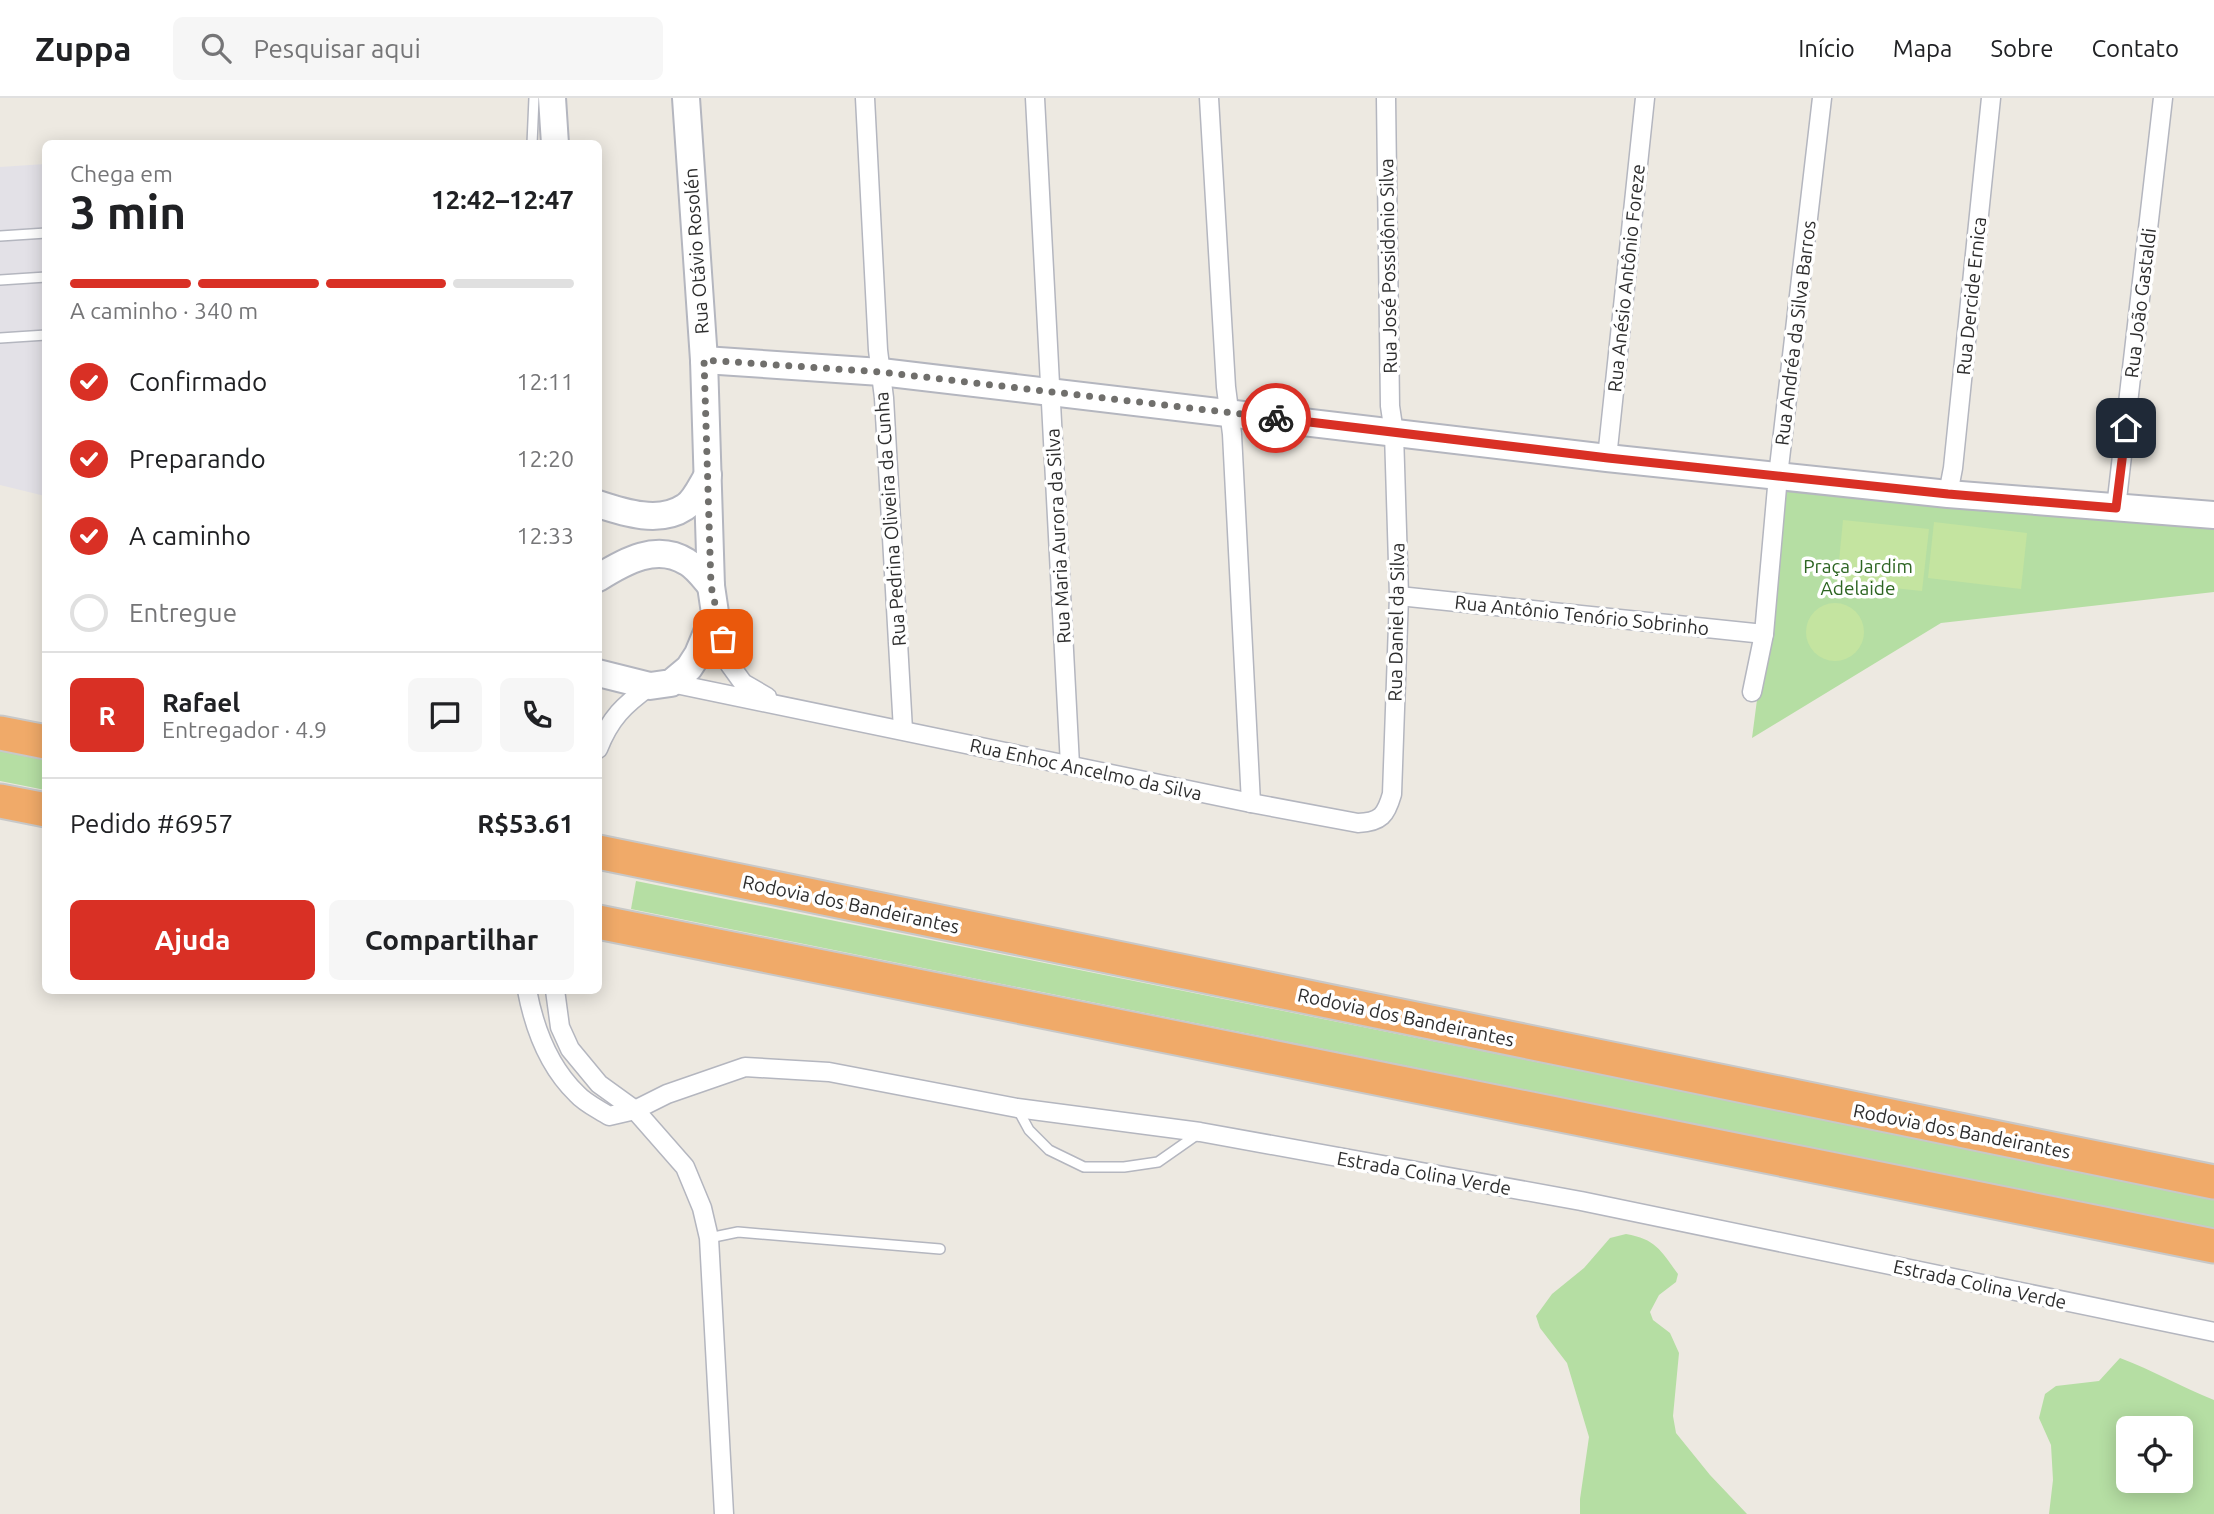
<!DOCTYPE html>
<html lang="pt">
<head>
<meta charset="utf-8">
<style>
	body { margin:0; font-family:Ubuntu,sans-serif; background:#f6f6f6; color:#202124; height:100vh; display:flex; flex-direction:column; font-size:26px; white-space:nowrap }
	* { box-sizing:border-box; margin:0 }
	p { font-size:23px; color:#757577 }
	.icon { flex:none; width:38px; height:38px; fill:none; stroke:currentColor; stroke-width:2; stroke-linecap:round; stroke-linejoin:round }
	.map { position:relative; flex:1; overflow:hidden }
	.details { position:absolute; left:42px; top:42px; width:560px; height:854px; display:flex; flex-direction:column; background:#fff; border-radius:10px; box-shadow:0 4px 18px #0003 }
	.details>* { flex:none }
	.controls { position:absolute; left:2116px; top:1318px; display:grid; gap:14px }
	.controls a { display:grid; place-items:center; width:77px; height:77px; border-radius:10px; background:#fff; box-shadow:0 4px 18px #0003; font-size:35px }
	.pin { position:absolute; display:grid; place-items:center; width:60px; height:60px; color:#fff; margin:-30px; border-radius:14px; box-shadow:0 4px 10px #0006 }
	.courier { position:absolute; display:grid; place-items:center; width:70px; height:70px; margin:-35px; border:5px solid #d93025; border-radius:50%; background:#fff; color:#222; box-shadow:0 2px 9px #0007 }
	.summary em { font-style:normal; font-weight:700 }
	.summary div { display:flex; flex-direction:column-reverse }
	.summary { display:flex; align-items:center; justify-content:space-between; height:119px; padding:0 28px }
	h1 { font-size:46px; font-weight:700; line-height:52px }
	.bar { display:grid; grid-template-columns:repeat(4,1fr); gap:10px 7px; align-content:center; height:84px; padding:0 28px }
	.bar i { height:9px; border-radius:5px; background:#e0e0e0 }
	.bar .current { background:#d93025 }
	.bar p { grid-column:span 4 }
	.line { display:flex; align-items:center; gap:18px; padding:0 28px; border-top:2px solid #e0e0e0 }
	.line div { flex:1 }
	.round { display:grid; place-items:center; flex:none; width:74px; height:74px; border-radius:10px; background:#f6f6f6 }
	ol { padding:0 28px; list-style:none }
	li { display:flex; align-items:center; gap:21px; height:77px }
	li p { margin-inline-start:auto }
	li .icon { padding:7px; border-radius:50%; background:#d93025; color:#fff; stroke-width:4 }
	li:last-child { color:#757577 }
	li i { width:38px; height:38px; border:4px solid #e0e0e0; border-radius:50% }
	.primary-button { display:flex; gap:14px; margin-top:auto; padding:14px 28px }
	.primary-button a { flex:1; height:80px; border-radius:10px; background:#d93025; color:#fff; font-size:28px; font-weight:700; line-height:80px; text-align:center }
	.primary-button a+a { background:#f6f6f6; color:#202124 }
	header { display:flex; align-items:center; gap:42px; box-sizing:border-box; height:98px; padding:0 35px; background:#fff; border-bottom:2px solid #e0e0e0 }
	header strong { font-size:33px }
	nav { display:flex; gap:38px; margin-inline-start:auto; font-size:24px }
	.search { width:490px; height:63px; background:#f6f6f6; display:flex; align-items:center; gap:18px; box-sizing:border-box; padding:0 24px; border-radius:10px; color:#757577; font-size:26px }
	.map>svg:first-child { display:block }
	.industrial { fill:#e3e1e7 }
	.green { fill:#b5dea3; fill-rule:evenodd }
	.pitch { fill:#c4e4a0 }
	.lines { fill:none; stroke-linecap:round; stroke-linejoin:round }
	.lane-casing { stroke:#b4b6bf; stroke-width:12 }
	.street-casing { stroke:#b4b6bf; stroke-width:21 }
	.secondary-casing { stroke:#b4b6bf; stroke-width:30 }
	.highway-casing { stroke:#c8c8c8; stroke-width:37 }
	.lane { stroke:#fff; stroke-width:9 }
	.street { stroke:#fff; stroke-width:18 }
	.secondary { stroke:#fff; stroke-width:26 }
	.highway { stroke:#f0aa69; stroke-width:33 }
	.done { stroke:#706f6c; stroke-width:7; stroke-dasharray:0 12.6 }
	.route { stroke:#d93025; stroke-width:9 }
	.labels { text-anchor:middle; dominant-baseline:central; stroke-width:7; stroke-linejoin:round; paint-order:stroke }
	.street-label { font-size:19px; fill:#2d2d2d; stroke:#fff }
	.park-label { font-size:19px; fill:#2d6522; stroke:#fff }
</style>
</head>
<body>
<header>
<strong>Zuppa</strong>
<div class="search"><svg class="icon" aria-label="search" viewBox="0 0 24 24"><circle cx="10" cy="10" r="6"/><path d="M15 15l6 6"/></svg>Pesquisar aqui</div>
<nav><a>Início</a><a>Mapa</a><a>Sobre</a><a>Contato</a></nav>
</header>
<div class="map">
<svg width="2214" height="1416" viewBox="0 0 2214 1416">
	<rect width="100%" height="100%" fill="#ede9e1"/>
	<path class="industrial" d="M45 66V398L0 387V69Z"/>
	<g class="green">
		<path d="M1789 390 2214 427V494L1941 525 1752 640 1784 395Z"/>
		<path d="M0 651 45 660V692L0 683Z"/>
		<path d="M636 783 2214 1100V1131L631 811Z"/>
		<path d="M1626 1136C1656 1141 1661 1153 1678 1176L1676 1184 1659 1197 1650 1214 1653 1222 1670 1235 1679 1255 1673 1318 1676 1335 1710 1377 1747 1416H1580V1401L1589 1339 1567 1265 1540 1230 1536 1218 1552 1196 1584 1170 1610 1140Z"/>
		<path d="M2120 1260C2152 1272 2182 1289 2214 1302V1416H2049L2053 1382 2051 1347 2039 1320 2045 1296 2056 1288 2099 1283ZM2128 1330H2180V1382H2128Z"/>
	</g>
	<g class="pitch">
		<path d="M1843 422 1929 431 1922 493 1837 484Z"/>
		<path d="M1934 424 2027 435 2021 491 1928 480Z"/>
		<circle cx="1835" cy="534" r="29"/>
	</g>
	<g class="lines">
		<g class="lane-casing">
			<g id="lane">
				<path d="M532 46 534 0"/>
				<path d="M0 138 46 135"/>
				<path d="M0 182 46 179"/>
				<path d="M0 240 46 237"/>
				<path d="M1017 1010 1029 1032 1049 1052 1084 1069H1124L1158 1064 1198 1036"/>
				<path d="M709 1140 738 1134 940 1151"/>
			</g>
		</g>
		<g class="street-casing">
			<g id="street">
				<path d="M865 0 878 252 884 300 903 632"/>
				<path d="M1035 0 1070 667"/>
				<path d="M1209 0 1226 289 1232 336 1251 705"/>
				<path d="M1607 360 1645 0"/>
				<path d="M1948 396 1953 370 1991 0"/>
				<path d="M2116 410 2163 0"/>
				<path d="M1399 498 1764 536"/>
				<path d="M715 515 730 567 743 585 767 599"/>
				<path d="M671 585 1251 705 1358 725C1381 724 1386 717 1392 696L1399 498 1394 335 1390 308 1386 0"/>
				<path d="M1752 594 1764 536 1778 378 1822 0"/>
				<path d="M598 651C610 620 624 607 650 588"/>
				<path d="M527 892C534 929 549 969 577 996 585 1005 598 1011 609 1018L635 1012 667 996 745 969 829 974 1017 1010 1200 1034 1581 1103 2214 1234"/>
				<path d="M555 892 560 929 570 951 599 986 635 1012 685 1069 702 1110 709 1140 724 1416"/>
			</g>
		</g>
		<g class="secondary-casing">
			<g id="secondary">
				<path d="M552 0 555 46"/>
				<path d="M704 262 881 274 1607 360 1948 396 2214 417"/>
				<path d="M598 406C625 415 660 426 685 409 695 403 702 386 708 377"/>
				<path d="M598 480C625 463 657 445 687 464 696 469 704 480 711 488"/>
				<path d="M598 575 650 588 671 585 689 570 698 556 715 515 711 488 704 262 686 0"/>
			</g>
		</g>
		<g class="highway-casing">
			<g id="highway">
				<path d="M0 635 46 644"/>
				<path d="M0 703 46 712"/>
				<path d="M598 754 2214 1084"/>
				<path d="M598 824 2214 1148"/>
			</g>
		</g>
		<use href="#lane" class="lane"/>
		<use href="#street" class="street"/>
		<use href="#secondary" class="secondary"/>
		<use href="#highway" class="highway"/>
	</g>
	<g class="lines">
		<path class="done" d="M723 541 711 488 704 262 881 274 1276 320"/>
		<path class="route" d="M1276 320 1608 360 1948 396 2116 410 2126 330"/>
	</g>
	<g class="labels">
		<g class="street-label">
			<text transform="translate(696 153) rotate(-94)">Rua Otávio Rosolén</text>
			<text transform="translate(1388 168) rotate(-91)">Rua José Possidônio Silva</text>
			<text transform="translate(1626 180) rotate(-84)">Rua Anésio Antônio Foreze</text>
			<text transform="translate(1971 198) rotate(-84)">Rua Dercide Ernica</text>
			<text transform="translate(2140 205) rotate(-83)">Rua João Gastaldi</text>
			<text transform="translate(1795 235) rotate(-83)">Rua Andréa da Silva Barros</text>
			<text transform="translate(890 421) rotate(-94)">Rua Pedrina Oliveira da Cunha</text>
			<text transform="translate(1058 438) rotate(-93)">Rua Maria Aurora da Silva</text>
			<text transform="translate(1582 517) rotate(6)">Rua Antônio Tenório Sobrinho</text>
			<text transform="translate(1396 524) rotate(-89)">Rua Daniel da Silva</text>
			<text transform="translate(1086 671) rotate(12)">Rua Enhoc Ancelmo da Silva</text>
			<text transform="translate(851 806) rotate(12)">Rodovia dos Bandeirantes</text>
			<text transform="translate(1406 919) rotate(12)">Rodovia dos Bandeirantes</text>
			<text transform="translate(1962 1033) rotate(11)">Rodovia dos Bandeirantes</text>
			<text transform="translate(1424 1075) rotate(10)">Estrada Colina Verde</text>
			<text transform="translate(1980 1186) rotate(12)">Estrada Colina Verde</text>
		</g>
		<g class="park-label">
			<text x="1858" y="468">Praça Jardim<tspan x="1858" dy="22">Adelaide</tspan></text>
		</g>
	</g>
</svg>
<div class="controls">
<a><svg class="icon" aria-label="locate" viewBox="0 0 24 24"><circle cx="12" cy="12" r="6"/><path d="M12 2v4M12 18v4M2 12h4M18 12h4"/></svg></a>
</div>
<div class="pin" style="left:723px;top:541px;background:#ea580c"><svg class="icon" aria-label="bag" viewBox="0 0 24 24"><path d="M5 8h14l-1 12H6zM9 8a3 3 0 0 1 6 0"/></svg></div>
<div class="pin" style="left:2126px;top:330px;background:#1f2937"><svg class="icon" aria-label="home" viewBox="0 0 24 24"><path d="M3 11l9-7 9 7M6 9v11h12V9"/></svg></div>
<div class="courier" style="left:1276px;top:320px"><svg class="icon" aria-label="bike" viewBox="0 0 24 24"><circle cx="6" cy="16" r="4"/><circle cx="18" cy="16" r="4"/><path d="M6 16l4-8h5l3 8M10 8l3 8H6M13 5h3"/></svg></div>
<section class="details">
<div class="summary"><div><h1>3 min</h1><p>Chega em</p></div><em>12:42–12:47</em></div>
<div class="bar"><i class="current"></i><i class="current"></i><i class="current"></i><i></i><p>A caminho · 340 m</p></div>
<ol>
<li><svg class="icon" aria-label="check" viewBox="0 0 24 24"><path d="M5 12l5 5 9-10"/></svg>Confirmado<p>12:11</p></li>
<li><svg class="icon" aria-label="check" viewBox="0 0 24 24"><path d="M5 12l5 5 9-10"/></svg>Preparando<p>12:20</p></li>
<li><svg class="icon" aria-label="check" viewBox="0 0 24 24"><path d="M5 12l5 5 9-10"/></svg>A caminho<p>12:33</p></li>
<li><i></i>Entregue</li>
</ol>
<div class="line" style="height:126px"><b class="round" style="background:#d93025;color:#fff">R</b><div><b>Rafael</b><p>Entregador · 4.9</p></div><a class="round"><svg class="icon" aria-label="chat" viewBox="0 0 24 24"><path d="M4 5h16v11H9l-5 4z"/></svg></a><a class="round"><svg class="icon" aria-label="phone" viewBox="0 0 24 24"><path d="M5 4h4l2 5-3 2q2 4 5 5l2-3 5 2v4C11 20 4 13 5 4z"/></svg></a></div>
<div class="line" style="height:91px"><div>Pedido #6957</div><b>R$53.61</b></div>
<div class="primary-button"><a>Ajuda</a><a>Compartilhar</a></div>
</section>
</div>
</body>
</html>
